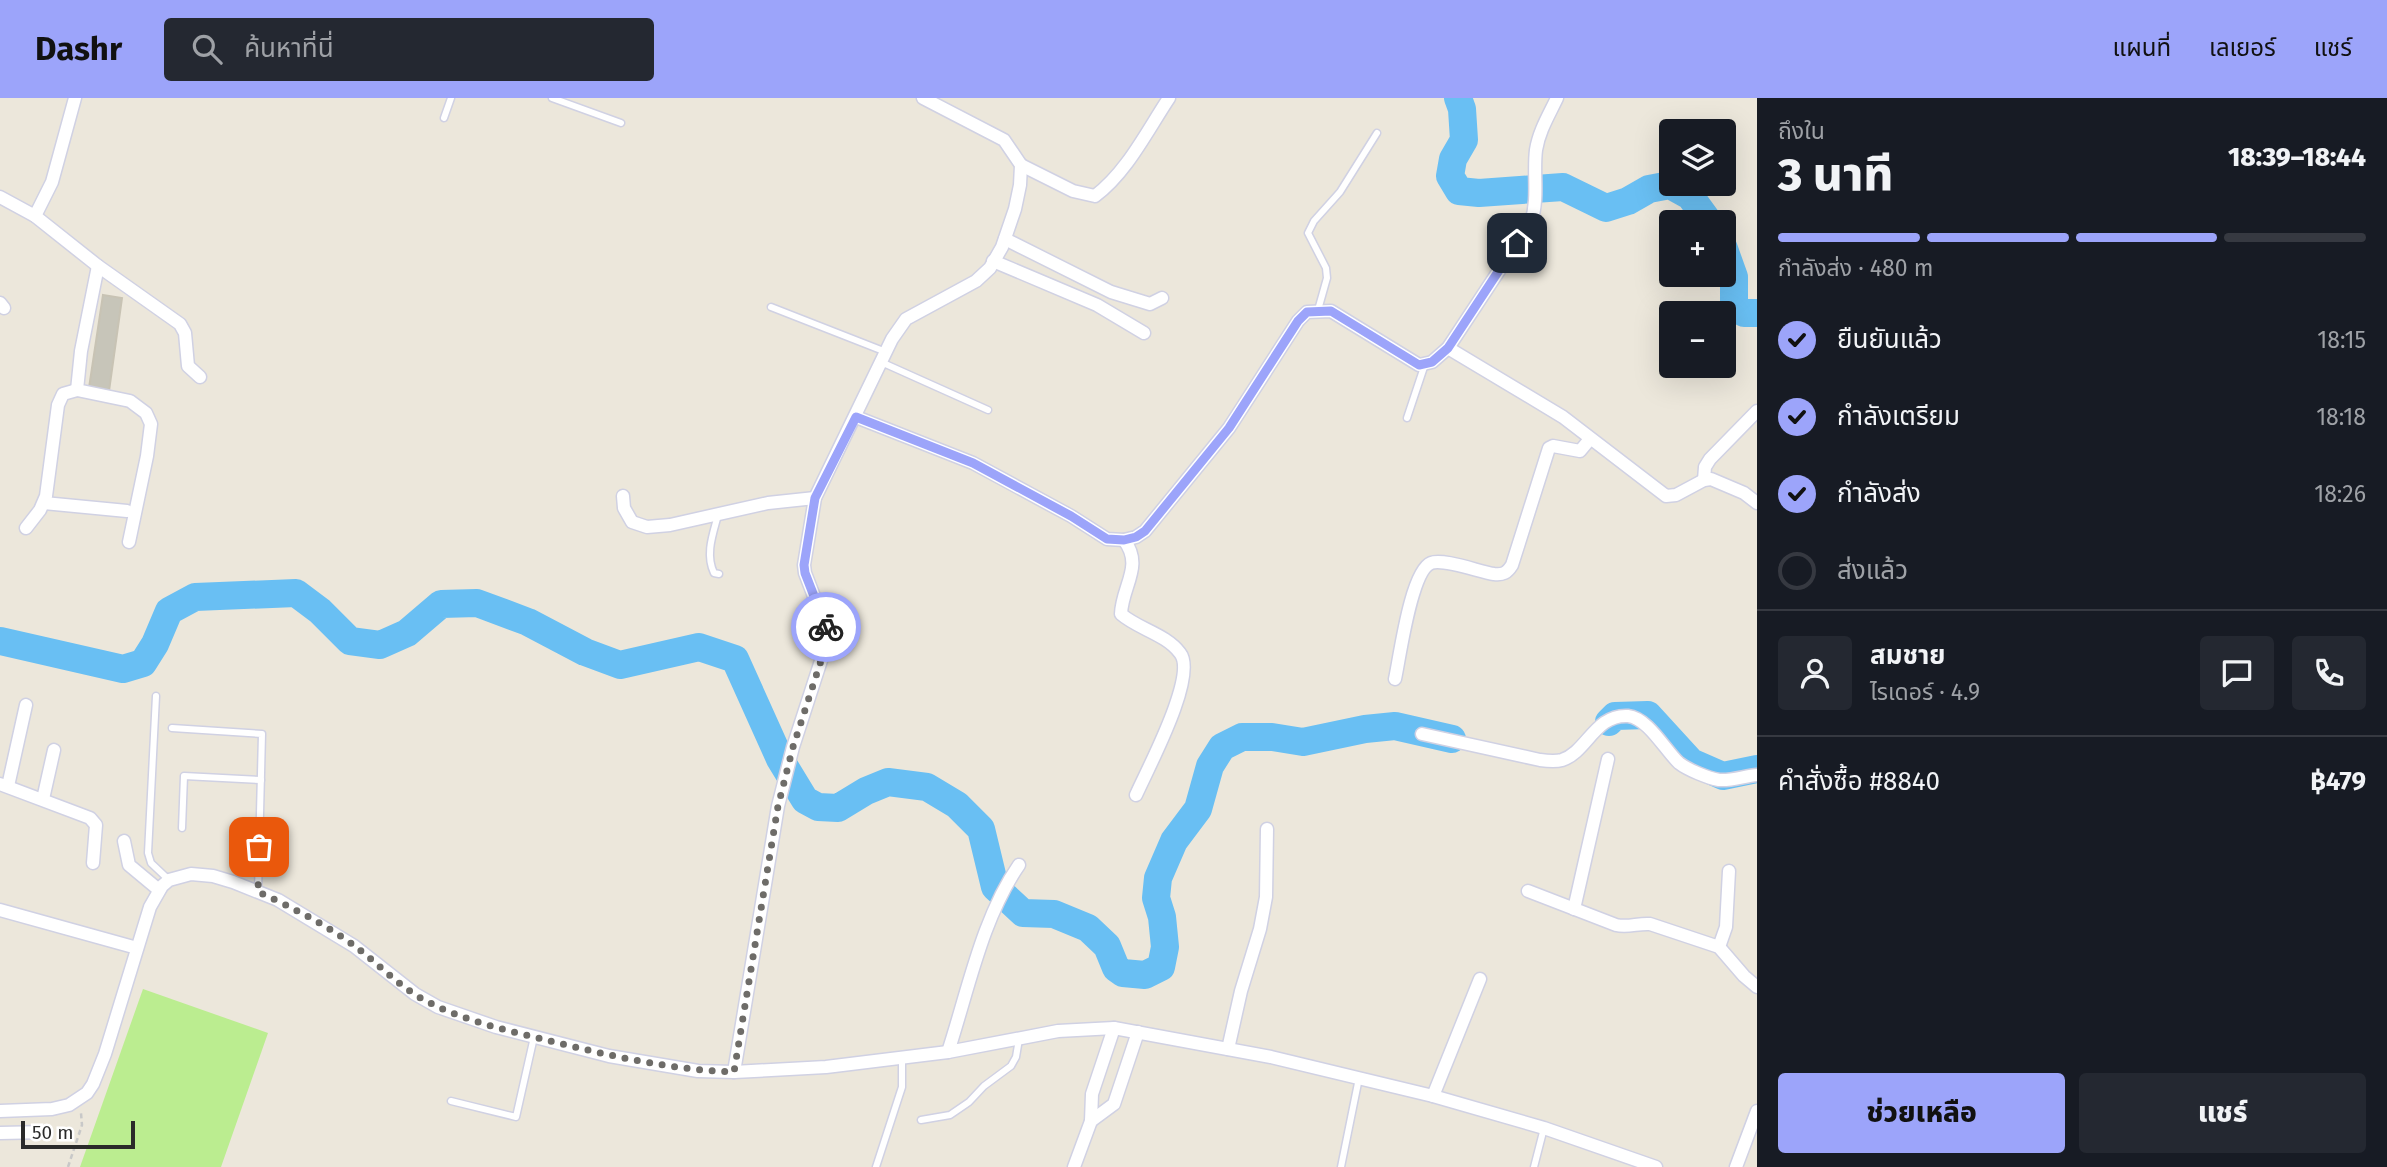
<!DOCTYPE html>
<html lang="th">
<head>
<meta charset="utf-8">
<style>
	body { margin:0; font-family:"Fira Sans","Noto Sans Thai",sans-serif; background:#242831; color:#f1f3f6; height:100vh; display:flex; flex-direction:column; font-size:26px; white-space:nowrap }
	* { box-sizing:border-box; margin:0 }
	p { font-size:23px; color:#9ea1a6 }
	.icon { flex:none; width:38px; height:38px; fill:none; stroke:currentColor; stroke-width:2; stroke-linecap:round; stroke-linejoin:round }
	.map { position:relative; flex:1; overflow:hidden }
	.drawer { display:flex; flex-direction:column; background:#171b24; width:630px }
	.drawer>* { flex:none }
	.tools { position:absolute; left:1659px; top:21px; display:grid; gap:14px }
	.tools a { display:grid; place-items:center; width:77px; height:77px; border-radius:7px; background:#171b24; box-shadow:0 7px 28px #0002; font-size:35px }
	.scale { position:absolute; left:21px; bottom:18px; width:114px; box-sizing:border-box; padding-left:7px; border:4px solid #2a2a2a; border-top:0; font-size:19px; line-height:24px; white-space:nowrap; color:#2a2a2a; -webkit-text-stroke:5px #fff; paint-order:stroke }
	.pin { position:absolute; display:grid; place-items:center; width:60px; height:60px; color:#fff; margin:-30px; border-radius:14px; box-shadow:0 4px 10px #0006 }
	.courier { position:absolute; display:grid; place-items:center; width:70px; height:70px; margin:-35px; border:5px solid #9ca4fa; border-radius:50%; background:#fff; color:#222; box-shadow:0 2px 9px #0007 }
	.headline em { font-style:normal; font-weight:800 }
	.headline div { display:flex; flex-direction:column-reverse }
	.headline { display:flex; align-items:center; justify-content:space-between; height:119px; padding:0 21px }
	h1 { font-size:46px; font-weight:800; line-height:52px }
	.bar { display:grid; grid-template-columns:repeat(4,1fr); gap:10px 7px; align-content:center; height:84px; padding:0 21px }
	.bar i { height:9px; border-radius:5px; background:#363941 }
	.bar .current { background:#9ca4fa }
	.bar p { grid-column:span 4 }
	.line { display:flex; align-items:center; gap:18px; padding:0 21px; border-top:2px solid #363941 }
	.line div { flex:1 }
	.round { display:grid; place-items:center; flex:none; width:74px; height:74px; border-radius:7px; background:#242831 }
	ol { padding:0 21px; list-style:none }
	li { display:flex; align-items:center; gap:21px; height:77px }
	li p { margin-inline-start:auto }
	li .icon { padding:7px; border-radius:50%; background:#9ca4fa; color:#111; stroke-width:4 }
	li:last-child { color:#9ea1a6 }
	li i { width:38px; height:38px; border:4px solid #363941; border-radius:50% }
	.cta { display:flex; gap:14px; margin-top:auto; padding:14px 21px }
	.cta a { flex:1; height:80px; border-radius:7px; background:#9ca4fa; color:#111; font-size:28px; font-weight:800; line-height:80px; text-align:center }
	.cta a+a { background:#242831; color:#f1f3f6 }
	header { display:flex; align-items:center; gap:42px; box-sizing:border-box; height:98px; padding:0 35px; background:#9ca4fa; color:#111 }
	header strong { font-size:33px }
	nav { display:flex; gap:38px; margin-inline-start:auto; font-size:24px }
	.search { width:490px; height:63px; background:#242831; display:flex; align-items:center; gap:18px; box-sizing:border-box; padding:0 24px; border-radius:7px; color:#9ea1a6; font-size:26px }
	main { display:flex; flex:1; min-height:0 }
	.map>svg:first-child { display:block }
	.pitch { fill:#bbed90 }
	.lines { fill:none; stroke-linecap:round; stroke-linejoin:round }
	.river { stroke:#69bff3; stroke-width:28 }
	.building { fill:#c7c5b9; stroke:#c8c3b4; stroke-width:2 }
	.lane-casing { stroke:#d0d1e3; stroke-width:9 }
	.street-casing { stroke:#d0d1e3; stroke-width:15 }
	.path { stroke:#c8c8c8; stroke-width:2.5; stroke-dasharray:5 3.5; stroke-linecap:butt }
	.lane { stroke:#fff; stroke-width:6 }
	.street { stroke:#fff; stroke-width:12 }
	.done { stroke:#6e6c68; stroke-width:7; stroke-dasharray:0 12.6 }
	.route { stroke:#9ca4fa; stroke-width:9 }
</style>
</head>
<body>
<header>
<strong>Dashr</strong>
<div class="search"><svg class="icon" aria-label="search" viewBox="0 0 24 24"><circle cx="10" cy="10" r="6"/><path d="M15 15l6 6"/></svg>ค้นหาที่นี่</div>
<nav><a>แผนที่</a><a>เลเยอร์</a><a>แชร์</a></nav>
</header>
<main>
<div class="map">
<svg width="1757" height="1069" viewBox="0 0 1757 1069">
	<rect width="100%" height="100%" fill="#ece7db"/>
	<path class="pitch" d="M143 891 268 935 221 1069H80Z"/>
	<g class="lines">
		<g class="river">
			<path d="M1458 0 1462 11 1464 42 1453 61 1450 78 1459 93 1479 95 1563 89 1606 110 1628 103 1649 91 1670 87 1690 98 1709 124"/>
			<path d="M1724 151 1734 179V209L1744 215H1757"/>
			<path d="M0 543 123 571 143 565 155 546 169 513 195 499 296 495 320 513 350 543 380 547 407 535 441 506 477 505 528 524 585 554 620 567 699 549 735 561 780 661 805 702 818 709 838 710 866 693 888 684 927 689 957 707 981 731 995 789 1023 815 1054 816 1088 830 1107 848 1116 870 1123 875 1145 877 1161 869 1165 849 1162 819 1156 800 1158 780 1174 743 1198 711 1210 668 1222 649 1242 639H1272L1303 644 1365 631 1395 628 1452 641"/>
			<path d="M1609 624 1615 618 1648 617 1691 664 1723 678 1757 671"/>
		</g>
	</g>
	<path class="building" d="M103 197 122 200 109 293 89 290Z"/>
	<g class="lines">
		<g class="lane-casing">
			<g id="lane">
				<path d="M552 0 621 25"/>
				<path d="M444 20 451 0"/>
				<path d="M771 209 886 254"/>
				<path d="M1318 212 1327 180 1326 170 1308 135 1314 123 1340 94 1377 35"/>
				<path d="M881 264 988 312"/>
				<path d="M1407 320 1425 266"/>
				<path d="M718 417C713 436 705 456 714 475L719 476"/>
				<path d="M156 598 148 755 151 765 169 782"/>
				<path d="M172 630 262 636 258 794"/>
				<path d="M182 730 184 678 261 682"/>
				<path d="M451 1003 516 1019 534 939"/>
				<path d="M921 1022 950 1017 969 1004 984 988 1011 968 1016 959 1019 941"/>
				<path d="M876 1069 902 989V960"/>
				<path d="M1341 1069 1359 980"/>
				<path d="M1534 1069 1544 1030"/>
			</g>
		</g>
		<g class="street-casing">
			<g id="street">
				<path d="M1021 67 1073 93 1095 98C1127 74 1147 33 1169 0"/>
				<path d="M0 99 35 118 52 84 75 0"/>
				<path d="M35 118 98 168 180 226 185 235 188 268 200 279"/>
				<path d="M1005 141 1111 194 1150 206 1162 200"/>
				<path d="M993 163 1097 207 1144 235"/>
				<path d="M98 168 81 253 77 292 130 303 146 315 151 326 147 358 129 444"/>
				<path d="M0 205 4 210"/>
				<path d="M1448 250 1563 319 1666 398 1676 397 1704 382 1711 381 1744 395 1757 405"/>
				<path d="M856 319 973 365 1071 418 1107 441 1124 442 1136 439 1145 433 1229 330 1298 223 1307 214 1331 213 1419 267 1432 264 1448 250 1531 124C1539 100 1533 76 1536 52 1539 33 1549 17 1557 0"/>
				<path d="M1704 382 1705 369 1710 361 1757 313"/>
				<path d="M623 398 624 410 632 424 647 429 670 427 768 405 815 400"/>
				<path d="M44 405 127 413"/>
				<path d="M26 430 40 412 46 398 58 307 63 296 77 292"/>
				<path d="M1124 442C1144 468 1122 488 1121 516 1138 531 1166 536 1180 555 1198 577 1148 670 1136 697"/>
				<path d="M1395 581C1400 558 1411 473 1431 465 1443 460 1480 474 1494 476 1503 477 1507 475 1512 467L1549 350 1553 348 1580 353 1590 341"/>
				<path d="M1422 636 1540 662C1547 663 1555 664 1562 662 1587 654 1595 616 1628 618 1648 620 1665 652 1679 665 1688 672 1708 680 1719 682 1732 683 1745 678 1757 677"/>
				<path d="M0 686 90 720 96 727 93 765"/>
				<path d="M8 688 26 607"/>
				<path d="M43 701 54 652"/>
				<path d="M124 743 129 767 159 792"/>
				<path d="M1528 793 1616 827C1628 830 1638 825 1650 826L1719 849 1744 878 1757 889"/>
				<path d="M1574 811 1608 661"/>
				<path d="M0 812 137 850"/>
				<path d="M1719 849 1726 829 1729 773"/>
				<path d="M1228 951 1241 893 1260 831 1266 799 1267 731"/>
				<path d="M948 954C968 893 982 820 1019 767"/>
				<path d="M734 974 778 708 793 649 828 541 827 532 805 475 804 467 815 400 892 241 906 221 976 183 990 170 1002 149 1015 111 1020 87 1021 67 1004 42 923 0"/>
				<path d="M1433 998 1480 881"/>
				<path d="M0 1013 52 1011 69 1007 87 995 93 986 105 956 150 809 162 788 169 782 191 776 213 778 233 784 278 802 354 848 415 896 438 909 496 929 609 958 698 973 734 974 826 969 948 954 1058 933 1114 930 1271 959 1433 998 1544 1030 1656 1069"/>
				<path d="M1091 1023 1114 1006 1138 934"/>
				<path d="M0 1035 46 1034"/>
				<path d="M1074 1069 1091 1023 1092 996 1114 930"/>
				<path d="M1736 1069 1757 1013"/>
			</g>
		</g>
		<path class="path" d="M68 1069 82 1027 81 1015"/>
		<use href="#lane" class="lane"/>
		<use href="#street" class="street"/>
	</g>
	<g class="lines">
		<path class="done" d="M259 749 258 794C290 808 328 828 356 849 377 865 396 885 419 899 459 922 506 932 550 943 611 958 672 972 734 974L778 708 793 649 828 541 826 529"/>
		<path class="route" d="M826 529 805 475 804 467 815 400 856 319 973 365 1071 418 1107 441 1124 442 1136 439 1145 433 1229 330 1298 223 1307 214 1331 213 1419 267 1432 264 1448 250 1517 145"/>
	</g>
</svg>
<div class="tools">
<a><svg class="icon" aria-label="layers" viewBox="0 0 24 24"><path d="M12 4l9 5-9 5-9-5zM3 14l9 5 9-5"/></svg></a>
<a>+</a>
<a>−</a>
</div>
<div class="scale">50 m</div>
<div class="pin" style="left:259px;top:749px;background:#ea580c"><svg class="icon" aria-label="bag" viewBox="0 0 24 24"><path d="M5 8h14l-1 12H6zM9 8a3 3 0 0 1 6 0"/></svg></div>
<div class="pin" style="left:1517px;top:145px;background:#1f2937"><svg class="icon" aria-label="home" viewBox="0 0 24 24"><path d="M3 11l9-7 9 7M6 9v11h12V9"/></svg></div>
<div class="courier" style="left:826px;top:529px"><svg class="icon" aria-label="bike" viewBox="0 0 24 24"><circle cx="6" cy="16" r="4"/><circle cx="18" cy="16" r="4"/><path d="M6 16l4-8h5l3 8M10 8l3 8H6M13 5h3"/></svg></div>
</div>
<section class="drawer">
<div class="headline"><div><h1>3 นาที</h1><p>ถึงใน</p></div><em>18:39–18:44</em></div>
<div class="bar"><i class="current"></i><i class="current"></i><i class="current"></i><i></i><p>กำลังส่ง · 480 m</p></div>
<ol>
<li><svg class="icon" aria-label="check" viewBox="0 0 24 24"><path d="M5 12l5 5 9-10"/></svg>ยืนยันแล้ว<p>18:15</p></li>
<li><svg class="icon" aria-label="check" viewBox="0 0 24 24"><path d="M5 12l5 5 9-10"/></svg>กำลังเตรียม<p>18:18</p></li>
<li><svg class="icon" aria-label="check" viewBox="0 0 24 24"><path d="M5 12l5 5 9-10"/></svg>กำลังส่ง<p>18:26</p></li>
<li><i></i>ส่งแล้ว</li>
</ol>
<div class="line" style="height:126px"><a class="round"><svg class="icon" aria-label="person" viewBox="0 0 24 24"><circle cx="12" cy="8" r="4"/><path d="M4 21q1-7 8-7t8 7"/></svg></a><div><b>สมชาย</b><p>ไรเดอร์ · 4.9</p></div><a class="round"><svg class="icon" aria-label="chat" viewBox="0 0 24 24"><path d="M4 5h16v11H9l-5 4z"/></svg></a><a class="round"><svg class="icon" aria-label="phone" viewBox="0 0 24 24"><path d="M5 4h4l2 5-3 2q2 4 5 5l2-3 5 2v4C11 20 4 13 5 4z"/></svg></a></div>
<div class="line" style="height:91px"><div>คำสั่งซื้อ #8840</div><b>฿479</b></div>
<div class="cta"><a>ช่วยเหลือ</a><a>แชร์</a></div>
</section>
</main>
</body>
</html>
